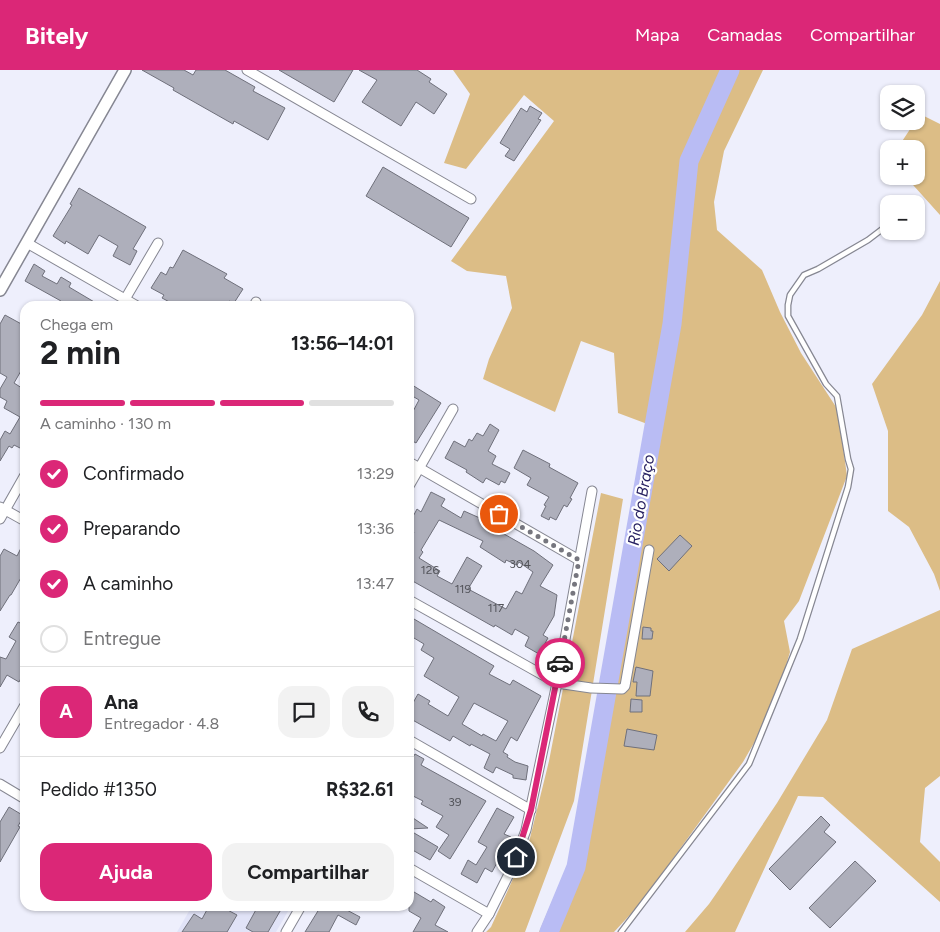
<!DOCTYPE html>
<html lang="pt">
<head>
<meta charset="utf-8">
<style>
	body { margin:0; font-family:Figtree,sans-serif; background:#f2f2f2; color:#202124; height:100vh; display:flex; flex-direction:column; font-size:19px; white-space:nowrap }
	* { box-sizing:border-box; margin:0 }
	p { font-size:16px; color:#757577 }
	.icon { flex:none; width:28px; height:28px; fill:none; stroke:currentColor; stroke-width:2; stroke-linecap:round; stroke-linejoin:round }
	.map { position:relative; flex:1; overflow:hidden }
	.side { position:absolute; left:20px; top:231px; width:394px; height:610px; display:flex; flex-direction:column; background:#fff; border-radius:15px; box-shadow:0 1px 4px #0004 }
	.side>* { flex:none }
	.tools { position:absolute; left:880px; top:15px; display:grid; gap:10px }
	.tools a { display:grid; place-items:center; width:45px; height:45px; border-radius:10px; background:#fff; box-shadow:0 1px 4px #0004; font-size:25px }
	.pin { position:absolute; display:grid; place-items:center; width:42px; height:42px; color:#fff; margin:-21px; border:2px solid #fff; border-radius:50%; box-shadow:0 1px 5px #0007 }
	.courier { position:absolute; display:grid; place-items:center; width:50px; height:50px; margin:-25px; border:4px solid #db2777; border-radius:50%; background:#fff; color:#222; box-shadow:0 1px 6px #0007 }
	.overview em { font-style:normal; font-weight:700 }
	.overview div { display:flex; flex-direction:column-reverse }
	.overview { display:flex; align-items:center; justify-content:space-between; height:85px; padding:0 20px }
	h1 { font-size:32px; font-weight:700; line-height:38px }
	.bar { display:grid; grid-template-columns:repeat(4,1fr); gap:8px 5px; align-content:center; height:60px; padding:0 20px }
	.bar i { height:6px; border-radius:4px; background:#e0e0e0 }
	.bar .active { background:#db2777 }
	.bar p { grid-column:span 4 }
	.line { display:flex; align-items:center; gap:12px; padding:0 20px; border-top:1px solid #e0e0e0 }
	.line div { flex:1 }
	.round { display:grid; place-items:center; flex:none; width:52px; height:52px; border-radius:15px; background:#f2f2f2 }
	ol { padding:0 20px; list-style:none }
	li { display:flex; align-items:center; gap:15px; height:55px }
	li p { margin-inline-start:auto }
	li .icon { padding:5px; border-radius:50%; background:#db2777; color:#fff; stroke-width:4 }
	li:last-child { color:#757577 }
	li i { width:28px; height:28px; border:2px solid #e0e0e0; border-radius:50% }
	.cta { display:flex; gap:10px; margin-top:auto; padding:10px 20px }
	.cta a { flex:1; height:58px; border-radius:15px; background:#db2777; color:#fff; font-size:20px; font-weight:700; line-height:58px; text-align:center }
	.cta a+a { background:#f2f2f2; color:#202124 }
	header { display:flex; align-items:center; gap:30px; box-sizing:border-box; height:70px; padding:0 25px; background:#db2777; color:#fff }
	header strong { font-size:24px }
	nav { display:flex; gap:28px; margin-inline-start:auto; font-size:18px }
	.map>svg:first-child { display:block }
	.built { fill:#e1e3f7 }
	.forest { fill:#dcbd86 }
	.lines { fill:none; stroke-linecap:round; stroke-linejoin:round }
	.river { stroke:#b9bcf4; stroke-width:19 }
	.building { fill:#aeafbb; stroke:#6f707b; fill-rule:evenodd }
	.service-casing { stroke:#868792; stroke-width:7 }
	.minor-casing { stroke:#868792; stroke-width:11 }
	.tertiary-casing { stroke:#868792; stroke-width:14 }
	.service { stroke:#fff; stroke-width:4.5 }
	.minor { stroke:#fff; stroke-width:9 }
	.tertiary { stroke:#fff; stroke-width:11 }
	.done { stroke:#76767e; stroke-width:5; stroke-dasharray:0 9 }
	.route { stroke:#db2777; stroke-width:6 }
	.labels { text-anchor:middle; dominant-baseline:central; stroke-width:4.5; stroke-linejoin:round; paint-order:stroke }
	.number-label { font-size:12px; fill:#53545a }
	.water-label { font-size:16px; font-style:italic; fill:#282262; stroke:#fff }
</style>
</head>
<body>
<header>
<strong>Bitely</strong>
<nav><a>Mapa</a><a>Camadas</a><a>Compartilhar</a></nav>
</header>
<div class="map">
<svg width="940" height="862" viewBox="0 0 940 862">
	<rect width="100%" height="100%" fill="#eeeffc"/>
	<path class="built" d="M192 836H291L276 862H177Z"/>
	<g class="forest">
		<path d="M453 0H763L724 81 714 132 717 160 762 200 780 242 801 283 838 340 847 406 799 531 784 551 790 582 772 642 743 692 640 834 614 862H539L568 794 592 675 631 451 650 355 618 343 614 283 581 271 555 342 483 309 489 289 512 238 506 206 467 201 451 191 554 51 524 25 466 99 444 93 470 24Z"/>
		<path d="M920 44 940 54V145L905 106H916V79H897Z"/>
		<path d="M940 211V521L934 504 909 457 888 441V361L872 314 922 245Z"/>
		<path d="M601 423 623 429 574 731 525 862H486L491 857 528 776 549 691Z"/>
		<path d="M940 540V706L925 718 920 772 940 792V832L823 727 798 726 735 862H685L709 834 718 821 777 733 827 650 852 579Z"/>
	</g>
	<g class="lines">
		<path class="river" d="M549 862 576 797 672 254 689 91 730 0"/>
	</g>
	<g class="building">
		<path d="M142 0H184L193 5 196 0H225L255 17 253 21 285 38 268 70 234 51 233 54 173 20 174 18Z"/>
		<path d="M279 0H353L334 32Z"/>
		<path d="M359 0H417L431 9 429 12 447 24 434 44 416 32 401 56 362 32 377 10Z"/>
		<path d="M530 36 542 43 538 49 541 50 514 91 505 86 510 79 500 73 521 38 527 42Z"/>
		<path d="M383 97 469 148 451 177 366 126Z"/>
		<path d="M79 118 146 157 133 179 137 181 130 195 113 186 118 176 99 165 88 184 66 171 65 174 53 166 72 135 70 134Z"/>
		<path d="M183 180 227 204 224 208 243 219 234 233 229 231 226 236H177L162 228 164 225 151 218 161 202 166 205 170 197 173 198Z"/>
		<path d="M34 194 45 201 42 206 57 214 61 207 71 213 69 217 101 236H58L61 231 25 211Z"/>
		<path d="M5 245 25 256V294L14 313 25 320V374L22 379 14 375 12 378 9 376 0 391V370L5 361 10 364 20 347 4 338 7 331 0 327V319L7 307 0 303V254Z"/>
		<path d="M409 313 441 333 416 373 409 369V349L419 330 409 324Z"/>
		<path d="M490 354 499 360 488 381 496 386 492 394 510 403 505 413 501 411 499 415 486 408 483 413 466 402 467 400 445 388 454 371 465 377 469 369 472 371 477 363 483 366Z"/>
		<path d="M523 380 550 394 549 397 578 413 570 428 572 429 567 437 564 435 556 450 550 447 549 450 541 446 546 436 544 435 549 427 527 415 531 408 514 398Z"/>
		<path d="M431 422 445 429 441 436 461 448 464 441 482 449 481 452 496 461 497 460 534 481 553 495 540 516 557 525 554 546 543 565 548 568 539 584 525 576 529 567 515 559 512 565 495 555 494 557 409 509V471L414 462 409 459V454L417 439 421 442ZM439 450 483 471 480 477 505 493 506 490 517 495 519 492 533 502 522 524 516 521 506 539 468 519 482 496 467 487 452 514 437 506 440 501 419 488 423 482 421 480Z"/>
		<path d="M680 465 692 476 669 501 657 489Z"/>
		<path d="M25 470V507L22 506 11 525H10L0 541V486L4 479 17 486Z"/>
		<path d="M414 549 494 596 489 604 510 615 513 610 541 626 517 671 511 667 503 682 508 685 507 687 515 692 528 696 526 710 513 708V705L496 697 493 703 484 698 490 684 471 674 470 676 453 666 450 671 409 648V640L418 624 430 631 428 634 448 646 459 627 424 606 434 588 421 580 424 574 409 565V558ZM474 633 508 651 496 671 483 664 482 666 462 654Z"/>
		<path d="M18 552 25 555V601L19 612 7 605 0 617V587L6 589 16 571 9 567Z"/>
		<path d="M643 557 651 558V561H653L652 569H642Z"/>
		<path d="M636 597 653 601 650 626H636L637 612H633Z"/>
		<path d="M631 629 642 630V642H630Z"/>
		<path d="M627 659 657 665 654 680 624 676Z"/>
		<path d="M415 684 424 689 421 695 486 731 450 789 438 781 449 765 436 757 443 746 421 734 423 731 409 724V694Z"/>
		<path d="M9 737 24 746 18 756 20 757 0 792V752Z"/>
		<path d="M497 738 514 747 504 764 511 767 492 802 485 798 477 813 461 804 468 790 476 795 487 777 478 772Z"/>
		<path d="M821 746 830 755 824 762 836 772 790 820 769 799Z"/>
		<path d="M413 748 428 758 409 759Z"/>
		<path d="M409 760 438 777 430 790 409 778Z"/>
		<path d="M855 791 876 811 830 858 809 838Z"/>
		<path d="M409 819 431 832 433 829 445 837 435 855 448 862H413L421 848 409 841Z"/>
		<path d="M209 836H220L237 845 227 862H182L194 844 202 849Z"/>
		<path d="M258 836H283L268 862H253L246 858Z"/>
		<path d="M321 836H344L343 838 360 847 356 855 338 845 329 862H305Z"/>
	</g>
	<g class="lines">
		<g class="service-casing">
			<g id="service">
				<path d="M901 134V132"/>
				<path d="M621 862 749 694 800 569 848 417 851 399 848 389 837 326 826 314 788 246V235L790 225 804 205 818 199 868 170 889 154"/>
			</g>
		</g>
		<g class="minor-casing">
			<g id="minor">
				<path d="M247 0 471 129"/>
				<path d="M27 173 137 236"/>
				<path d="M121 236 158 173"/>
				<path d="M254 236 256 232"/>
				<path d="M409 392 579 490"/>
				<path d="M409 416 453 339"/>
				<path d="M0 437 25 451"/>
				<path d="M0 449 25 405"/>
				<path d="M409 530 557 613 591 618 622 619 625 616 649 480"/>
				<path d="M409 670 531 740"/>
				<path d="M0 678 25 635"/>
				<path d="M0 714 25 729"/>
				<path d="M409 798 489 844"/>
				<path d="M286 862 301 836"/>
				<path d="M477 862 489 844 512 798 526 760 557 613 592 421"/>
			</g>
		</g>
		<g class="tertiary-casing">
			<path id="tertiary" d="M0 220 125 0"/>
		</g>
		<use href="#service" class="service"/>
		<use href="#minor" class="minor"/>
		<use href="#tertiary" class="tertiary"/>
	</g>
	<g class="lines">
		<path class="done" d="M499 444 579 490 560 593"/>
		<path class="route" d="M516 787 531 740 560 593"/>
	</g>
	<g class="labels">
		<g class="number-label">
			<text x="520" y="494">304</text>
			<text x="430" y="500">126</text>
			<text x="463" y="519">119</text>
			<text x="496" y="538">117</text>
			<text x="455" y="732">39</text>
		</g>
		<g class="water-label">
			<text transform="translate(641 430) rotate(-80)">Rio do Braço</text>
		</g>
	</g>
</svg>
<div class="tools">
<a><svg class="icon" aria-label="layers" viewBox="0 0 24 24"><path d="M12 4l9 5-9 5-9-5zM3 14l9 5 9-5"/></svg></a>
<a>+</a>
<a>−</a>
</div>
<div class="pin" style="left:499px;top:444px;background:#ea580c"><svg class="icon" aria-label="bag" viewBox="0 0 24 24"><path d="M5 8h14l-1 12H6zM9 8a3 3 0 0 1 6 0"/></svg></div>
<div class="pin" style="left:516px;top:787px;background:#1f2937"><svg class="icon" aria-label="home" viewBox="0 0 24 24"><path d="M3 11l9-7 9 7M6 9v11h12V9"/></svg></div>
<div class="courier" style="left:560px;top:593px"><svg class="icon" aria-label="car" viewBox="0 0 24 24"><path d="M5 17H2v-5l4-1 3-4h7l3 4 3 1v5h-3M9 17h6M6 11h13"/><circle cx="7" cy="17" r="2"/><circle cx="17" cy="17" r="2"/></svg></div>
<section class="side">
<div class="overview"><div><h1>2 min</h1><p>Chega em</p></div><em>13:56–14:01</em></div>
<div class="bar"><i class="active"></i><i class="active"></i><i class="active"></i><i></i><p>A caminho · 130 m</p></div>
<ol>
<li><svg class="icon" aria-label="check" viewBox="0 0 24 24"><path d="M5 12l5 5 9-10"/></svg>Confirmado<p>13:29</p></li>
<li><svg class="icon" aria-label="check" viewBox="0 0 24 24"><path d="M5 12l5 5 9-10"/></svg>Preparando<p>13:36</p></li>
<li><svg class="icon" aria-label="check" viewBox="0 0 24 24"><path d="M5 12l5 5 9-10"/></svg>A caminho<p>13:47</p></li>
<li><i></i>Entregue</li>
</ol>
<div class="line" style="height:90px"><b class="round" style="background:#db2777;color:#fff">A</b><div><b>Ana</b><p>Entregador · 4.8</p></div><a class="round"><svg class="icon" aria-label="chat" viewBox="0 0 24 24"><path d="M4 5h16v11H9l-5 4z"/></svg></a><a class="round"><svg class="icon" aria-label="phone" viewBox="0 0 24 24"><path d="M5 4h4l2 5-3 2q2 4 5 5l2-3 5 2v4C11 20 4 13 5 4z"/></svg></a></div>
<div class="line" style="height:65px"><div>Pedido #1350</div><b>R$32.61</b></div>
<div class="cta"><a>Ajuda</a><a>Compartilhar</a></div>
</section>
</div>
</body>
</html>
